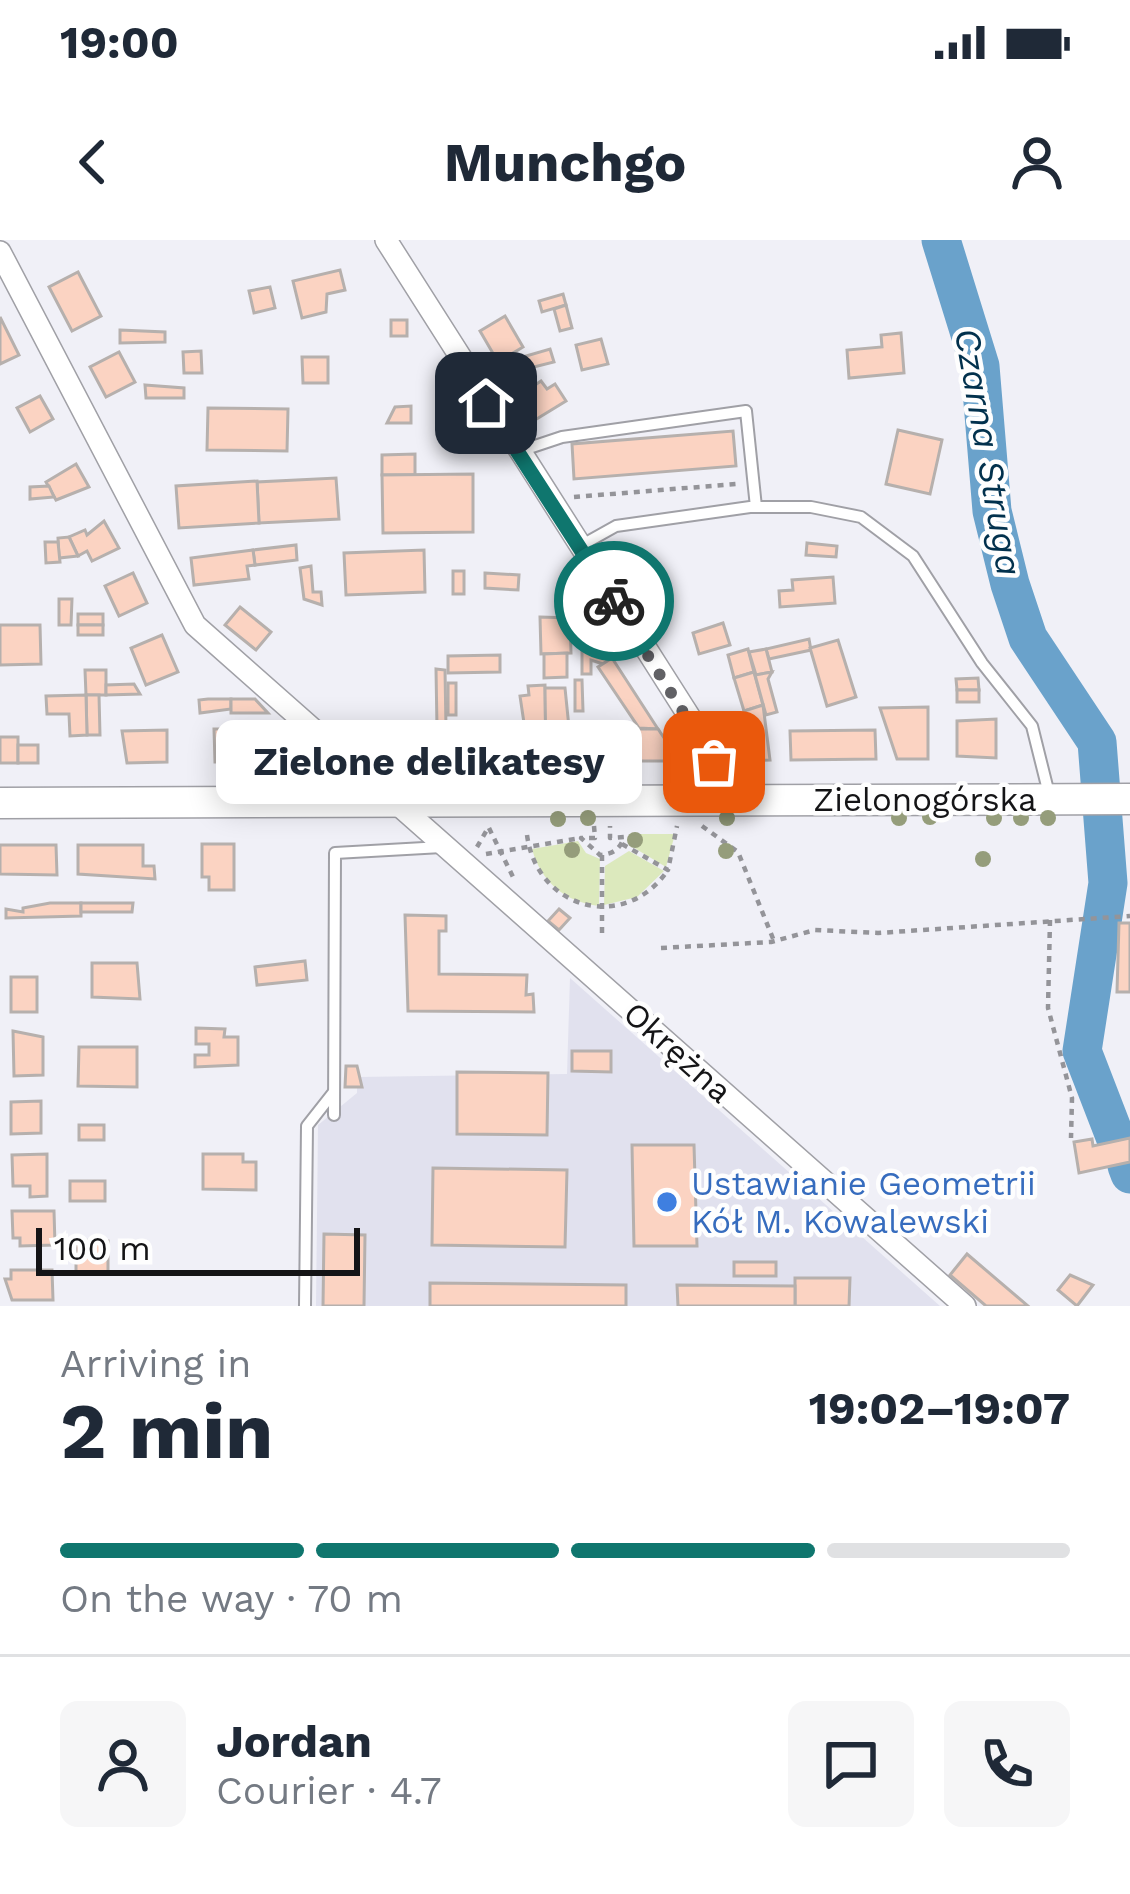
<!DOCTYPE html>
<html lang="en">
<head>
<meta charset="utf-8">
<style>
	body { margin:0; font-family:"Work Sans",sans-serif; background:#f6f6f7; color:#1f2937; height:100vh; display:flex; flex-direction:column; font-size:45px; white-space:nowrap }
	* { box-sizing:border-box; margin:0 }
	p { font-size:39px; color:#747a83 }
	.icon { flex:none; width:66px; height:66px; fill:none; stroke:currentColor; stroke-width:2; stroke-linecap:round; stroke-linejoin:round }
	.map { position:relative; height:1066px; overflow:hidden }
	.drawer { display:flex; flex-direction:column; background:#fff; flex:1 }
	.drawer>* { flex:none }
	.scale { position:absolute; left:36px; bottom:30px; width:324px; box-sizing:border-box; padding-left:12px; border:6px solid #141416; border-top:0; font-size:33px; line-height:42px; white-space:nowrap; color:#141416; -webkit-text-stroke:9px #fefefe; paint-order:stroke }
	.pin { position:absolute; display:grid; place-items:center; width:102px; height:102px; color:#fff; margin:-51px; border-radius:24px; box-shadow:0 6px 18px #0006 }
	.courier { position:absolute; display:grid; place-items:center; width:120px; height:120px; margin:-60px; border:9px solid #0f766e; border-radius:50%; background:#fff; color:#222; box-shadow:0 3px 15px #0007 }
	.bubble { position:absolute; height:84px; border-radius:18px; background:#fff; box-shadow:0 6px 30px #0003; font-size:39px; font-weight:700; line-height:84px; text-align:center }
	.overview em { font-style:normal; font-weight:700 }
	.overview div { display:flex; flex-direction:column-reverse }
	.overview { display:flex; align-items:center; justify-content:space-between; height:204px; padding:0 60px }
	h1 { font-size:78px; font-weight:700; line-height:90px }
	.bar { display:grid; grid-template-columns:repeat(4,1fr); gap:18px 12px; align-content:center; height:144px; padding:0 60px }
	.bar i { height:15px; border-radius:9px; background:#e0e1e3 }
	.bar .on { background:#0f766e }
	.bar p { grid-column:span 4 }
	.line { display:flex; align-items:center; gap:30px; padding:0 60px; border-top:3px solid #e0e1e3 }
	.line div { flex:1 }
	.round { display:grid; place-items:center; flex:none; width:126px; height:126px; border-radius:18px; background:#f6f6f7 }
	.status { display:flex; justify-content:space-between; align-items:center; height:84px; padding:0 60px; background:#fff; direction:ltr }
	.status svg { height:33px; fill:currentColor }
	header { display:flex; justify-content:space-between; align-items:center; height:156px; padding:0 60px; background:#fff; font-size:54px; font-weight:700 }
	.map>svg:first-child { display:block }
	.built { fill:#e1e1ee }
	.green { fill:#dce9bd }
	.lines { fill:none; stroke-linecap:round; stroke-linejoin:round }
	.river { stroke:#6aa2cb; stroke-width:39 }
	.building { fill:#fbd3c2; stroke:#b6b0ad; stroke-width:3 }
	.lane-casing { stroke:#a0a0a6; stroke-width:14 }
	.street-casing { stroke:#a0a0a6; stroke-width:24 }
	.secondary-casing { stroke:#a0a0a6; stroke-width:33 }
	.path { stroke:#949499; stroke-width:4.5; stroke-dasharray:6 6; stroke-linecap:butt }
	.lane { stroke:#fff; stroke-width:10 }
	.street { stroke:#fff; stroke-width:21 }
	.secondary { stroke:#fff; stroke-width:30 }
	.tree { fill:#959d7b }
	.done { stroke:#616165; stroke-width:12; stroke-dasharray:0 21.6 }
	.route { stroke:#0f766e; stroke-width:15 }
	.shop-dot { fill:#3f7fe0; stroke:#fefefe; stroke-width:4.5 }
	.labels { text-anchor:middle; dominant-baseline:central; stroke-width:9; stroke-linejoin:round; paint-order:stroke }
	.street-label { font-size:33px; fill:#141416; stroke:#fefefe }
	.shop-label { font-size:33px; fill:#366cbe; stroke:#fefefe; text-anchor:start }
	.water-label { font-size:36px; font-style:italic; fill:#02314d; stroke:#fefefe }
</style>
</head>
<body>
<div class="status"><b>19:00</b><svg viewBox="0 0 49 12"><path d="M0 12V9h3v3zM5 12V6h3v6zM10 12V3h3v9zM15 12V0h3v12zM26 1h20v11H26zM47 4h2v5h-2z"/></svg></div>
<header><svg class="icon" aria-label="back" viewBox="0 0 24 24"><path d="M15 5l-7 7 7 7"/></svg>Munchgo<svg class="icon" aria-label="person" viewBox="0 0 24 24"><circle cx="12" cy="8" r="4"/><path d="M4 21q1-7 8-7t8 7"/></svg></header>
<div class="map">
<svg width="1130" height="1066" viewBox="0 0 1130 1066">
	<rect width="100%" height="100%" fill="#f0f0f7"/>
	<path class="built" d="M570 738 940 1066H316L318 885 357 853V837L567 834Z"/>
	<g class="green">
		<path d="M634 594H675L666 627 631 606Z"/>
		<path d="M578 601 586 613 600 619 599 666C565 662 541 642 532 609Z"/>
		<path d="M629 611 664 631 637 657 604 665 605 626Z"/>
	</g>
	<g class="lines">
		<g class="river">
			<path d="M941 0 980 126 992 271 1010 344 1028 398 1097 502 1108 643 1082 811 1116 899"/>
			<path d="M1127 926 1130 934"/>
		</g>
	</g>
	<g class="building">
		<path d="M340 30 345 50 327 54 326 72 302 78 293 41Z"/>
		<path d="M78 32 101 76 72 91 49 47Z"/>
		<path d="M270 47 275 68 254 73 249 51Z"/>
		<path d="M563 54 566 65 542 72 539 61Z"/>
		<path d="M566 65 572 88 560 91 554 69Z"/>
		<path d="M505 76 523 107 498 122 480 91Z"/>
		<path d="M0 77 19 115 0 124Z"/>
		<rect x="391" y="80" width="16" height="16"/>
		<path d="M120 90 165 92V102L120 103Z"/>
		<path d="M901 93 904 133 849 138 847 110 882 107 881 95Z"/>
		<path d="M601 99 608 124 582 130 576 105Z"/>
		<path d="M550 109 554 122 530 128 526 116Z"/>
		<path d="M201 111 202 133H184L183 112Z"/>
		<path d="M119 112 135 142 106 157 90 127Z"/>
		<path d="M302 117H328V143H303Z"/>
		<path d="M541 141 547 149 555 144 566 161 535 180 520 155Z"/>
		<path d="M145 145 184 148V158H146Z"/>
		<path d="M40 156 53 179 30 192 17 168Z"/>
		<path d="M411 166V183H387L395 167Z"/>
		<path d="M208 168 288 169 287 211 207 210Z"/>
		<path d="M898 190 942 200 930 254 886 244Z"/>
		<path d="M733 191 736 226 574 239 572 204Z"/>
		<path d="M415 214V235H382V215Z"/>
		<path d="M76 224 89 247 56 260 46 242Z"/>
		<path d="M473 234V292L383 293 382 235Z"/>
		<path d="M336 238 339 279 259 283 257 242Z"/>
		<path d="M257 241 259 283 179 288 176 246Z"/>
		<path d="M49 246 54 257 30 259V247Z"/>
		<path d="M104 281 119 308 92 321 87 311 78 316 69 297 85 290 87 295Z"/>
		<path d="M69 297 78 316 59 318 58 298Z"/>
		<path d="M45 302H58L60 322 46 323Z"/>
		<path d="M807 303 837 306 836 317 806 315Z"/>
		<path d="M296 305 297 320 255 325 253 310Z"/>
		<path d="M253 310 255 325 247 326 249 339 194 345 191 318Z"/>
		<path d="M424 310 425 352 346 355 344 313Z"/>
		<path d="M311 326 313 352H321L322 365 304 359 300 328Z"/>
		<rect x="453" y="331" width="11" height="23"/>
		<path d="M133 333 147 363 119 376 105 346Z"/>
		<path d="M485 333 519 335 518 350 485 348Z"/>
		<path d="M833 337 835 363 780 367 779 351 793 350 792 340Z"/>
		<path d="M59 359H72L71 385H59Z"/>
		<path d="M240 367 271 392 256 410 225 385Z"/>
		<rect x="78" y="374" width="25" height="11"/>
		<path d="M540 377 570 378 571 413 541 414Z"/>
		<path d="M723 383 730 405 699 414 693 393Z"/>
		<path d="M0 385H40L41 424 0 425Z"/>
		<rect x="78" y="385" width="25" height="10"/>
		<path d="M162 395 178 432 146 445 131 408Z"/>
		<path d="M809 399 811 410 769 419 766 409Z"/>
		<path d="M838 400 856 457 827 466 810 408Z"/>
		<path d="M748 409 754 432 734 438 728 415Z"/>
		<path d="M766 409 772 432 756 435 749 412Z"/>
		<path d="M582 411H608L612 418 603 424 591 420V434H582Z"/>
		<path d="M567 413V437L544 438V414Z"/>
		<path d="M500 415V432L448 433V416Z"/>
		<path d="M612 418 658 489 639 488 598 427Z"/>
		<path d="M436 429 445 430 446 488H437Z"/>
		<path d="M85 430H106V455H86Z"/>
		<path d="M754 432 763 465 744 471 734 438Z"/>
		<path d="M772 432 768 439 777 472 766 475 755 435Z"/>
		<path d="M978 438 979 450H957L956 439Z"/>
		<path d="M575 440H582L583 471H575Z"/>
		<rect x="448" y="443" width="8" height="32"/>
		<path d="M134 444 140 454 106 455V445Z"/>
		<path d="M545 445 546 522H531L530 483H524L520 456 529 455 528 446Z"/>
		<path d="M545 448H565L571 507 566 522H546Z"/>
		<rect x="957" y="450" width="22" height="12"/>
		<path d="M86 455H99L100 495H87Z"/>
		<path d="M86 455 87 495 70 496 69 474H47L46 456Z"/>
		<path d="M208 459H231V469L200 473 199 460Z"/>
		<path d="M231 459H255L268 473H231Z"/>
		<path d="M763 465 770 520 741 521 744 471Z"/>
		<path d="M928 467V519H897L880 468Z"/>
		<path d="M996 479V518L957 516V481Z"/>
		<path d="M214 489H255V522H215Z"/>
		<path d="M374 489H426L427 521 375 522Z"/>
		<path d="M607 489H658L675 514 671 521H608Z"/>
		<path d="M167 490V522L127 523 122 491Z"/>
		<path d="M875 490 876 519 791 520 790 491Z"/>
		<rect x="0" y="497" width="18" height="26"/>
		<rect x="18" y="505" width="20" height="18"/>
		<path d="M202 604H234V650H209V637H202Z"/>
		<path d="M0 605H56L57 635 0 634Z"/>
		<path d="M78 605H143V626H154L155 639 78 634Z"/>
		<path d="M50 663H81V676L6 678V669L23 672V668Z"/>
		<path d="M81 663H133L132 672H81Z"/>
		<path d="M559 669 570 678 559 690 548 681Z"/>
		<path d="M405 675 446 676V691H439V734L527 735 526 755 533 754 534 772 408 771Z"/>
		<path d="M1119 683H1130V752H1117Z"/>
		<path d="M305 721 307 740 257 745 255 727Z"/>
		<path d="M92 723H137L140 759 92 757Z"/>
		<rect x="11" y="737" width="26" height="35"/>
		<path d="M196 788 225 789 224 797H238V825L195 827V815H209V804H196Z"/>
		<path d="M13 791 43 797V835L14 836Z"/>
		<path d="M79 807H137V847L78 846Z"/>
		<path d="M572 811H611V832L572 831Z"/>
		<path d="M346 826H357L362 847H345Z"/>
		<path d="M457 832 548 833 547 895 457 894Z"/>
		<path d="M41 861V893L11 894V862Z"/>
		<rect x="79" y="885" width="25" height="15"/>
		<path d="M1130 898V922L1079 933 1074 902 1092 899 1093 906Z"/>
		<path d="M632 905H694L697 1006H634Z"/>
		<path d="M47 914V956L30 957V946H13L12 915Z"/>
		<path d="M203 914H243V922H256V950L203 949Z"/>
		<path d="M433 928 567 930 565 1007 432 1005Z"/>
		<rect x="70" y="941" width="35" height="20"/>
		<path d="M12 971H54L55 1005 20 1006V998H13Z"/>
		<path d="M324 994 365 995 364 1066H323Z"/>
		<path d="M76 1000 108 1001V1032H76Z"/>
		<path d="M967 1014 1028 1066H986L950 1035Z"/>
		<rect x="734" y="1022" width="42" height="14"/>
		<path d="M11 1030H52L53 1060H12L5 1039H11Z"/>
		<path d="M1070 1035 1093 1045 1077 1066 1058 1050Z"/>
		<path d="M795 1038H850L849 1066H795Z"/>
		<path d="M430 1043 626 1045V1066H430Z"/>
		<path d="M677 1045 795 1046V1066H678Z"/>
	</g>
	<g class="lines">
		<g class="lane-casing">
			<g id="lane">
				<path d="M520 211 562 197 746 171 756 267"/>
				<path d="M582 305 616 286 750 267H811L861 277 913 316 982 423 1032 486 1049 554"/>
				<path d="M334 875 335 613 442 607"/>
				<path d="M305 1066 307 886 333 853"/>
			</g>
		</g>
		<g class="street-casing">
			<g id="street">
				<path d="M386 0 701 495 714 522 719 558"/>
				<path d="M0 12 195 385 965 1066"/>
				<path d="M322 559 341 516"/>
			</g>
		</g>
		<g class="secondary-casing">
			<path id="secondary" d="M0 563 1130 559"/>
		</g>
		<g class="path">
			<path d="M574 257 736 244"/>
			<path d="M287 537 302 503"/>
			<path d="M594 586 595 598H581L600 615C612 614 620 610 624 597L610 598V586"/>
			<path d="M702 586 738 612 774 701"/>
			<path d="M489 588 513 637"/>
			<path d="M527 595C537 670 625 693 668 630"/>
			<path d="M622 604 668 630 677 586"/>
			<path d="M477 607 488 588"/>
			<path d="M486 614 581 598"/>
			<path d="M602 615V699"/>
			<path d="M1050 680 1048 768 1072 858 1071 898"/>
			<path d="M661 708 771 702 815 690 878 693 1130 676"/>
		</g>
		<use href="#lane" class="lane"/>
		<use href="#street" class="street"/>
		<use href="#secondary" class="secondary"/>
	</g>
	<g class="tree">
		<circle cx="930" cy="577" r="8"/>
		<circle cx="588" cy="578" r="8"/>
		<circle cx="727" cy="578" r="8"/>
		<circle cx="899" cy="578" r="8"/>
		<circle cx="994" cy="578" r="8"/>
		<circle cx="1021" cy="578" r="8"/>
		<circle cx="1048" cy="578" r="8"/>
		<circle cx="558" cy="579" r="8"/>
		<circle cx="635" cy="600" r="8"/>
		<circle cx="572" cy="610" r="8"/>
		<circle cx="726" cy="611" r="8"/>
		<circle cx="983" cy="619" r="8"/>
	</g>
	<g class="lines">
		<path class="done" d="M614 361 714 522"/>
		<path class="route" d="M486 163 614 361"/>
	</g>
	<circle class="shop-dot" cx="667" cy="962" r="12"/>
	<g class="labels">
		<g class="street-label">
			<text x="925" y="559">Zielonogórska</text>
			<text transform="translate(678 812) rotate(42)">Okrężna</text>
		</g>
		<g class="shop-label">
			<text x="691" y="943">Ustawianie Geometrii<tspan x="691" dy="38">Kół M. Kowalewski</tspan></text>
		</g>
		<g class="water-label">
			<text transform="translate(988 212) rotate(80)">Czarna Struga</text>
		</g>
	</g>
</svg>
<div class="scale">100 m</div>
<div class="pin" style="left:714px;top:522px;background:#ea580c"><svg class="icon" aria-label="bag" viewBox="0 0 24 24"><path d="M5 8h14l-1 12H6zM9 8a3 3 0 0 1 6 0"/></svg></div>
<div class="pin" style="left:486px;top:163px;background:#1f2937"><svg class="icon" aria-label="home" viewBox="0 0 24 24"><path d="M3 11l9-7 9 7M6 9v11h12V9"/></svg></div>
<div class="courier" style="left:614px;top:361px"><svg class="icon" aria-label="bike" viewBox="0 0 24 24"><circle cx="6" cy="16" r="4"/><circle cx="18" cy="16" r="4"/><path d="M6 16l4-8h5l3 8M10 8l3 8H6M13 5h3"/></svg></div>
<div class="bubble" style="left:216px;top:480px;width:426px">Zielone delikatesy</div>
</div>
<section class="drawer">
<div class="overview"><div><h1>2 min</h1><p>Arriving in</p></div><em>19:02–19:07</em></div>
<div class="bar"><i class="on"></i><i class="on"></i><i class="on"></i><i></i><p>On the way · 70 m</p></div>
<div class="line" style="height:216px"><a class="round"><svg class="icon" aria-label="person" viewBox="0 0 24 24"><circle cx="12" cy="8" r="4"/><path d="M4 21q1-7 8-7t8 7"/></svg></a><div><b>Jordan</b><p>Courier · 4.7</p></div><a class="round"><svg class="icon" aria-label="chat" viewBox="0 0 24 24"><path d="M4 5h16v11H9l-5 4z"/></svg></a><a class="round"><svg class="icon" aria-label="phone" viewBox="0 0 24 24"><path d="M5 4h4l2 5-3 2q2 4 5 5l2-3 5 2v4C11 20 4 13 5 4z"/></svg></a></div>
</section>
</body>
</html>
